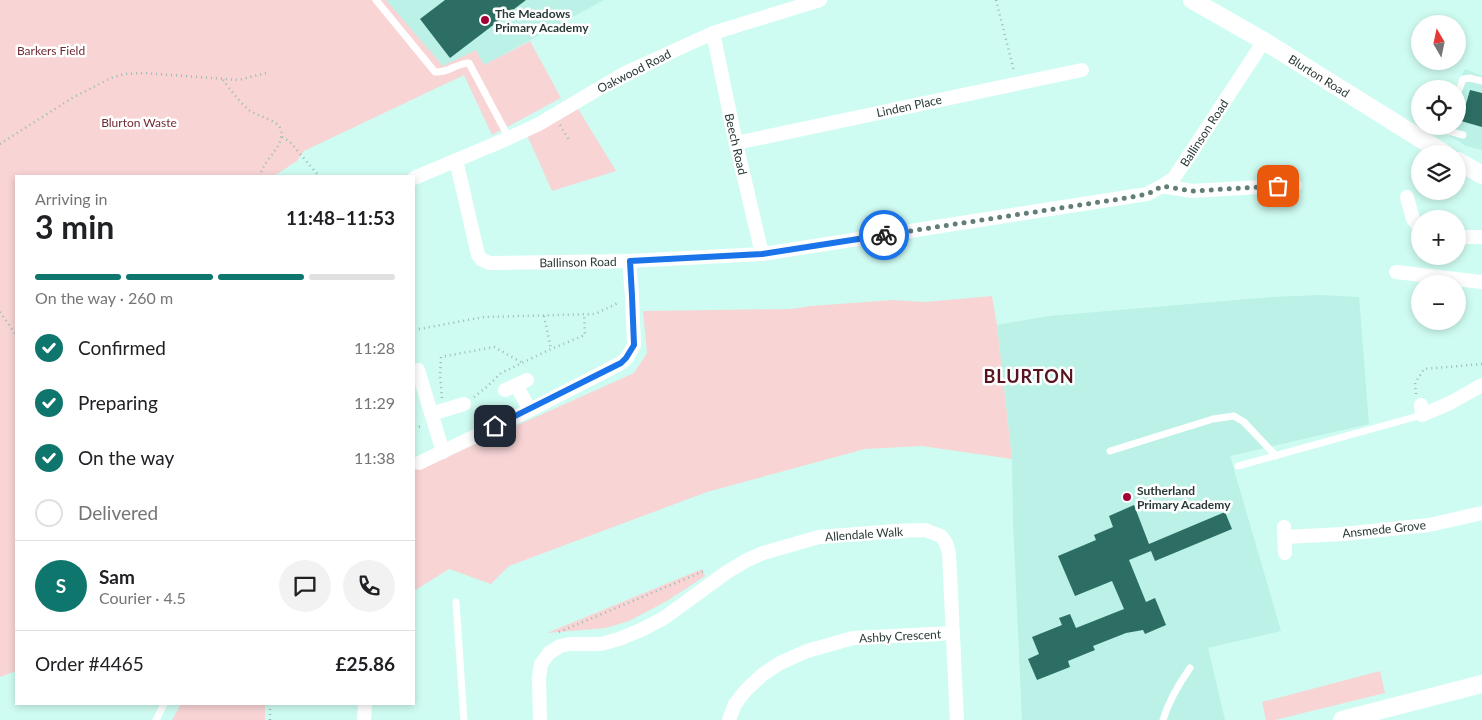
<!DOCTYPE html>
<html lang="en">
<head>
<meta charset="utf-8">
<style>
	body { margin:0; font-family:Lato,sans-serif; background:#f2f2f2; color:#202124; height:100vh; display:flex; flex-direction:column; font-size:19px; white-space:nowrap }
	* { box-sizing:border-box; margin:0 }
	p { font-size:16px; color:#757577 }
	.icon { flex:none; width:28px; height:28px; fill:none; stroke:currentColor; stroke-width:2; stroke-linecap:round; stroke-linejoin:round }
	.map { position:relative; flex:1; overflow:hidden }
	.details { position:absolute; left:15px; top:175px; width:400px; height:530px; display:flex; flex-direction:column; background:#fff; border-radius:0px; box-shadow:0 2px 8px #0003 }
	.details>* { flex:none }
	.needle { width:32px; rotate:351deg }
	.controls { position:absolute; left:1411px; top:15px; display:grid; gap:10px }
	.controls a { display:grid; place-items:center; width:55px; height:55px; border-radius:50%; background:#fff; box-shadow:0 2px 8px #0003; font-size:25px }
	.pin { position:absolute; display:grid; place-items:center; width:42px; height:42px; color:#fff; margin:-21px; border-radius:10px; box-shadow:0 2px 8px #0006 }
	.courier { position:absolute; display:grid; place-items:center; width:50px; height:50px; margin:-25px; border:4px solid #1a73e8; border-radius:50%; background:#fff; color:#222; box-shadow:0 1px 6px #0007 }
	.summary em { font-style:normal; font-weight:700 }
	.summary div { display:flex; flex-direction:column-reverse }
	.summary { display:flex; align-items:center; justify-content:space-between; height:85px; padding:0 20px }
	h1 { font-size:32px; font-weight:700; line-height:38px }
	.bar { display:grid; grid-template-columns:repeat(4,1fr); gap:8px 5px; align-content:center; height:60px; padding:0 20px }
	.bar i { height:6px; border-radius:4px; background:#e0e0e0 }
	.bar .current { background:#0f766e }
	.bar p { grid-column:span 4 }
	.line { display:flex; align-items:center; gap:12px; padding:0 20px; border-top:1px solid #e0e0e0 }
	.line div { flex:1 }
	.round { display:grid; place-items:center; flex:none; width:52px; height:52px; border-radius:26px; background:#f2f2f2 }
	ol { padding:0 20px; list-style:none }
	li { display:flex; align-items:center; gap:15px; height:55px }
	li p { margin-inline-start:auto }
	li .icon { padding:5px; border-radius:50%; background:#0f766e; color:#fff; stroke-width:4 }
	li:last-child { color:#757577 }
	li i { width:28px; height:28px; border:2px solid #e0e0e0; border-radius:50% }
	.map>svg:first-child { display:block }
	.built { fill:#bbf1e6 }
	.green { fill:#f8d4d5 }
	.building { fill:#2c6e63 }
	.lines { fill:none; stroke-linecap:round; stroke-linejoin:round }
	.path { stroke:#97bbb3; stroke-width:2.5; stroke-dasharray:1 4; stroke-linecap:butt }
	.service { stroke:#fff; stroke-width:7 }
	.minor { stroke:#fff; stroke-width:14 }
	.tertiary { stroke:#fff; stroke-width:18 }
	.done { stroke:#637e78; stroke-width:5; stroke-dasharray:0 9 }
	.route { stroke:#1a73e8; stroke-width:6 }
	.poi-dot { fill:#a20234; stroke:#fff; stroke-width:2 }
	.labels { text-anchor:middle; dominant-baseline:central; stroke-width:5; stroke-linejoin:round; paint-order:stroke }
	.poi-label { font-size:12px; font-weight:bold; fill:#293a37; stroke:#fff; text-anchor:start }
	.park-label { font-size:12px; fill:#702a33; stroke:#fff }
	.street-label { font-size:12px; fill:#293a37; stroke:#fff }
	.district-label { font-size:18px; font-weight:bold; letter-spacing:1px; fill:#58131f; stroke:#fff }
</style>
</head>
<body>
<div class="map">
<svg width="1482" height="720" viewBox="0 0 1482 720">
	<rect width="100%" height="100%" fill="#cffcf2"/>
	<g class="built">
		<path d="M386 0H604L484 65 476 50 443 67Z"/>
		<path d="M1465 69 1482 76V150L1466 146 1434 126H1458V89H1454Z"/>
		<path d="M1320 295 1359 297 1369 424 1230 456 1281 631 1208 648 1225 720H1022L1013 521 1012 459 997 325 1049 316 1272 297Z"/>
	</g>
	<g class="green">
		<path d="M0 0H386L443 66 476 50 484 65 530 41 561 98 492 135 464 75 304 151 297 161 274 176H16V671L0 677Z"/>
		<path d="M577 107 616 171 552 191 527 135Z"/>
		<path d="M992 296 997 325 1012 459 922 446 865 449 707 492 509 566 491 584 449 569 414 591V470L424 467 634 373 647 353 643 311 791 309 811 306 893 300 925 302Z"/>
		<path d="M702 569 705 576 667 601 629 621 606 628 547 633Z"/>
		<path d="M1380 671 1385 693 1275 720H1266L1262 702Z"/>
		<path d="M181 704H265V720H172Z"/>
	</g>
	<g class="building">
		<path d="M445 0H526L450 58 420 19Z"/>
		<path d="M1470 90 1482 93V127L1461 121Z"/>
		<path d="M1134 505 1149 544 1225 512 1232 529 1155 561 1151 551 1129 560 1146 602 1155 598 1166 625 1145 634 1143 630 1126 633 1093 646 1095 650 1068 661 1070 667 1037 680 1028 659 1039 654 1032 637 1062 625 1059 618 1070 614 1076 628 1124 609 1112 581 1075 596 1058 556 1096 540 1094 535 1113 527 1109 516Z"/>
	</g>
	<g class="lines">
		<g class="path">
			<path d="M996 0 1014 71"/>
			<path d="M223 80C230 89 240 103 249 110 259 118 286 120 281 138 278 152 263 161 260 176"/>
			<path d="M560 125 569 140"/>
			<path d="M282 137 290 142 319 176"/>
			<path d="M0 144 72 98 111 78 124 74 144 73 239 80 266 73"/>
			<path d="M0 312 16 335"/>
			<path d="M544 316 551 349"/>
			<path d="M414 330 484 317 595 314 620 302"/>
			<path d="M1416 394 1415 383 1424 369 1482 364"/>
			<path d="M474 397 488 386 501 373 551 349 585 335 584 315"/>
			<path d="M442 398 440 376 441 357 494 347 521 362"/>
			<path d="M414 428 422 426"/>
			<path d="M559 632 704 571"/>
			<path d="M270 720V704"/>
		</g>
		<g class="service">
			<path d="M376 0 435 72C448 73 457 63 469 63L509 138"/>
			<path d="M1458 92 1463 79 1470 78 1482 81"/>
			<path d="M1443 126 1448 131 1463 135"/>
			<path d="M1110 451 1213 419 1234 416 1244 422 1276 456"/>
			<path d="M1238 466 1422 415"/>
			<path d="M456 602 464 720"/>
			<path d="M156 720 164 704"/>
			<path d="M1163 720C1169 700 1178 685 1190 668"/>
		</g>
		<g class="minor">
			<path d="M713 33 736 143 762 254"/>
			<path d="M736 143 1082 70"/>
			<path d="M456 160 478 255 481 259 489 263 629 261 762 254 1147 194 1162 186 1174 178 1264 41"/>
			<path d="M414 178 509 138 539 124 625 73 713 33 820 0"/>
			<path d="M1162 186 1192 191 1295 185"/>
			<path d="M1407 197 1413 219 1420 228"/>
			<path d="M1458 237H1482"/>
			<path d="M1396 272 1482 282"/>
			<path d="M418 370 443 452"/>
			<path d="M516 385 530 410"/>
			<path d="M505 390 527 380"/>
			<path d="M1421 405 1422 415 1450 403 1482 385"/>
			<path d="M431 414 464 404"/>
			<path d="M419 463 530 410 621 363 627 358 634 345 632 296 629 261"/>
			<path d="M1284 527 1285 553"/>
			<path d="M1285 537 1343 534 1429 525 1482 513"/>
			<path d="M364 720 365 704"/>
			<path d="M540 720 539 678 541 664 549 653 560 646 570 644H601L619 639 641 630 664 618 727 572 747 560 763 553 819 537 895 531 925 530 941 536 946 543 949 553 957 720"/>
			<path d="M729 720 735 704 746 690 762 675 780 663 807 651 853 638 953 633"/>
		</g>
		<g class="tertiary">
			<path d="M1192 0 1264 41 1445 154"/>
			<path d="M1458 161 1482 175"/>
			<path d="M1342 720 1482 684"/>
		</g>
	</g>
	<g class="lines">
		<path class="done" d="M884 235 1126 198 1148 194 1162 186 1192 191 1278 186"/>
		<path class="route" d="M495 426 621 363 626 358 634 345 632 296 630 261 762 254 884 235"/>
	</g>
	<g class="poi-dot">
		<circle cx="485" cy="20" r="5"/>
		<circle cx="1127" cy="497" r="5"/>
	</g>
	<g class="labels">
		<g class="poi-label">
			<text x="495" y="13">The Meadows<tspan x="495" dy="14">Primary Academy</tspan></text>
			<text x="1137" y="490">Sutherland<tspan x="1137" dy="14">Primary Academy</tspan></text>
		</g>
		<g class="park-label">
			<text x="51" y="50">Barkers Field</text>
			<text x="139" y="122">Blurton Waste</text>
		</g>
		<g class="street-label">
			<text transform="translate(634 71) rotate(-27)">Oakwood Road</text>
			<text transform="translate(1319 76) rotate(32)">Blurton Road</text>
			<text transform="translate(909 106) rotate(-12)">Linden Place</text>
			<text transform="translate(1204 133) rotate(-57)">Ballinson Road</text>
			<text transform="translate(736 144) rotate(77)">Beech Road</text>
			<text transform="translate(578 262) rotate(-1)">Ballinson Road</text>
			<text transform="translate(1384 529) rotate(-6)">Ansmede Grove</text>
			<text transform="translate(864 534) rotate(-4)">Allendale Walk</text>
			<text transform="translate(900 636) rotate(-3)">Ashby Crescent</text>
		</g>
		<g class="district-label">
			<text x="1029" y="376">BLURTON</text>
		</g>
	</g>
</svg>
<div class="controls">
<a><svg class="needle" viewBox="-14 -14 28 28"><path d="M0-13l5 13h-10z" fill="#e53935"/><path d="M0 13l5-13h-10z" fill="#757577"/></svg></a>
<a><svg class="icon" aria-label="locate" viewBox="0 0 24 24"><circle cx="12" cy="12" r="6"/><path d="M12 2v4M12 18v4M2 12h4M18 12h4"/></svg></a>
<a><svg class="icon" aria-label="layers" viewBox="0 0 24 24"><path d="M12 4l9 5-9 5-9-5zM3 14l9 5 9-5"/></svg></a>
<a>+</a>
<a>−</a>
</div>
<div class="pin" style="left:1278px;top:186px;background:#ea580c"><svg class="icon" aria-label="bag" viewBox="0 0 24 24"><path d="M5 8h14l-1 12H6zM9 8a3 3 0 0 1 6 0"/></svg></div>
<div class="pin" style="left:495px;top:426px;background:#1f2937"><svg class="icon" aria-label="home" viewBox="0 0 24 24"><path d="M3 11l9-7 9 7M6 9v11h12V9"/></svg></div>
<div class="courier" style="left:884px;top:235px"><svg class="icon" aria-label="bike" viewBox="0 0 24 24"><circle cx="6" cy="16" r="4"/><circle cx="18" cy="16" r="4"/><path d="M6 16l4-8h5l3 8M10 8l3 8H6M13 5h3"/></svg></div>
<section class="details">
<div class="summary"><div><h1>3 min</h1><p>Arriving in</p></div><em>11:48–11:53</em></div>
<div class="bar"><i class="current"></i><i class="current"></i><i class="current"></i><i></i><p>On the way · 260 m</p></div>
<ol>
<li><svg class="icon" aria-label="check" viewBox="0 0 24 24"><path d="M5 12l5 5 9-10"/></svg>Confirmed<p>11:28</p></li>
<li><svg class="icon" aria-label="check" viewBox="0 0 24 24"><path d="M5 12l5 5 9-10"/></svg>Preparing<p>11:29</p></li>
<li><svg class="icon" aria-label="check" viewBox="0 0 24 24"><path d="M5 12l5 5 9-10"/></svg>On the way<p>11:38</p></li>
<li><i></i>Delivered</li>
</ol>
<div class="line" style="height:90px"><b class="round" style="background:#0f766e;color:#fff">S</b><div><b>Sam</b><p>Courier · 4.5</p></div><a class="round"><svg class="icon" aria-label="chat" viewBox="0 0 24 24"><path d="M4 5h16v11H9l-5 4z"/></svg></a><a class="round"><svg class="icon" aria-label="phone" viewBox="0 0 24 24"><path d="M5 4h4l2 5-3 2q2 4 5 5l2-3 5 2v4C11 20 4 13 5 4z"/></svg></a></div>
<div class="line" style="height:65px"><div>Order #4465</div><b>£25.86</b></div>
</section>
</div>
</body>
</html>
